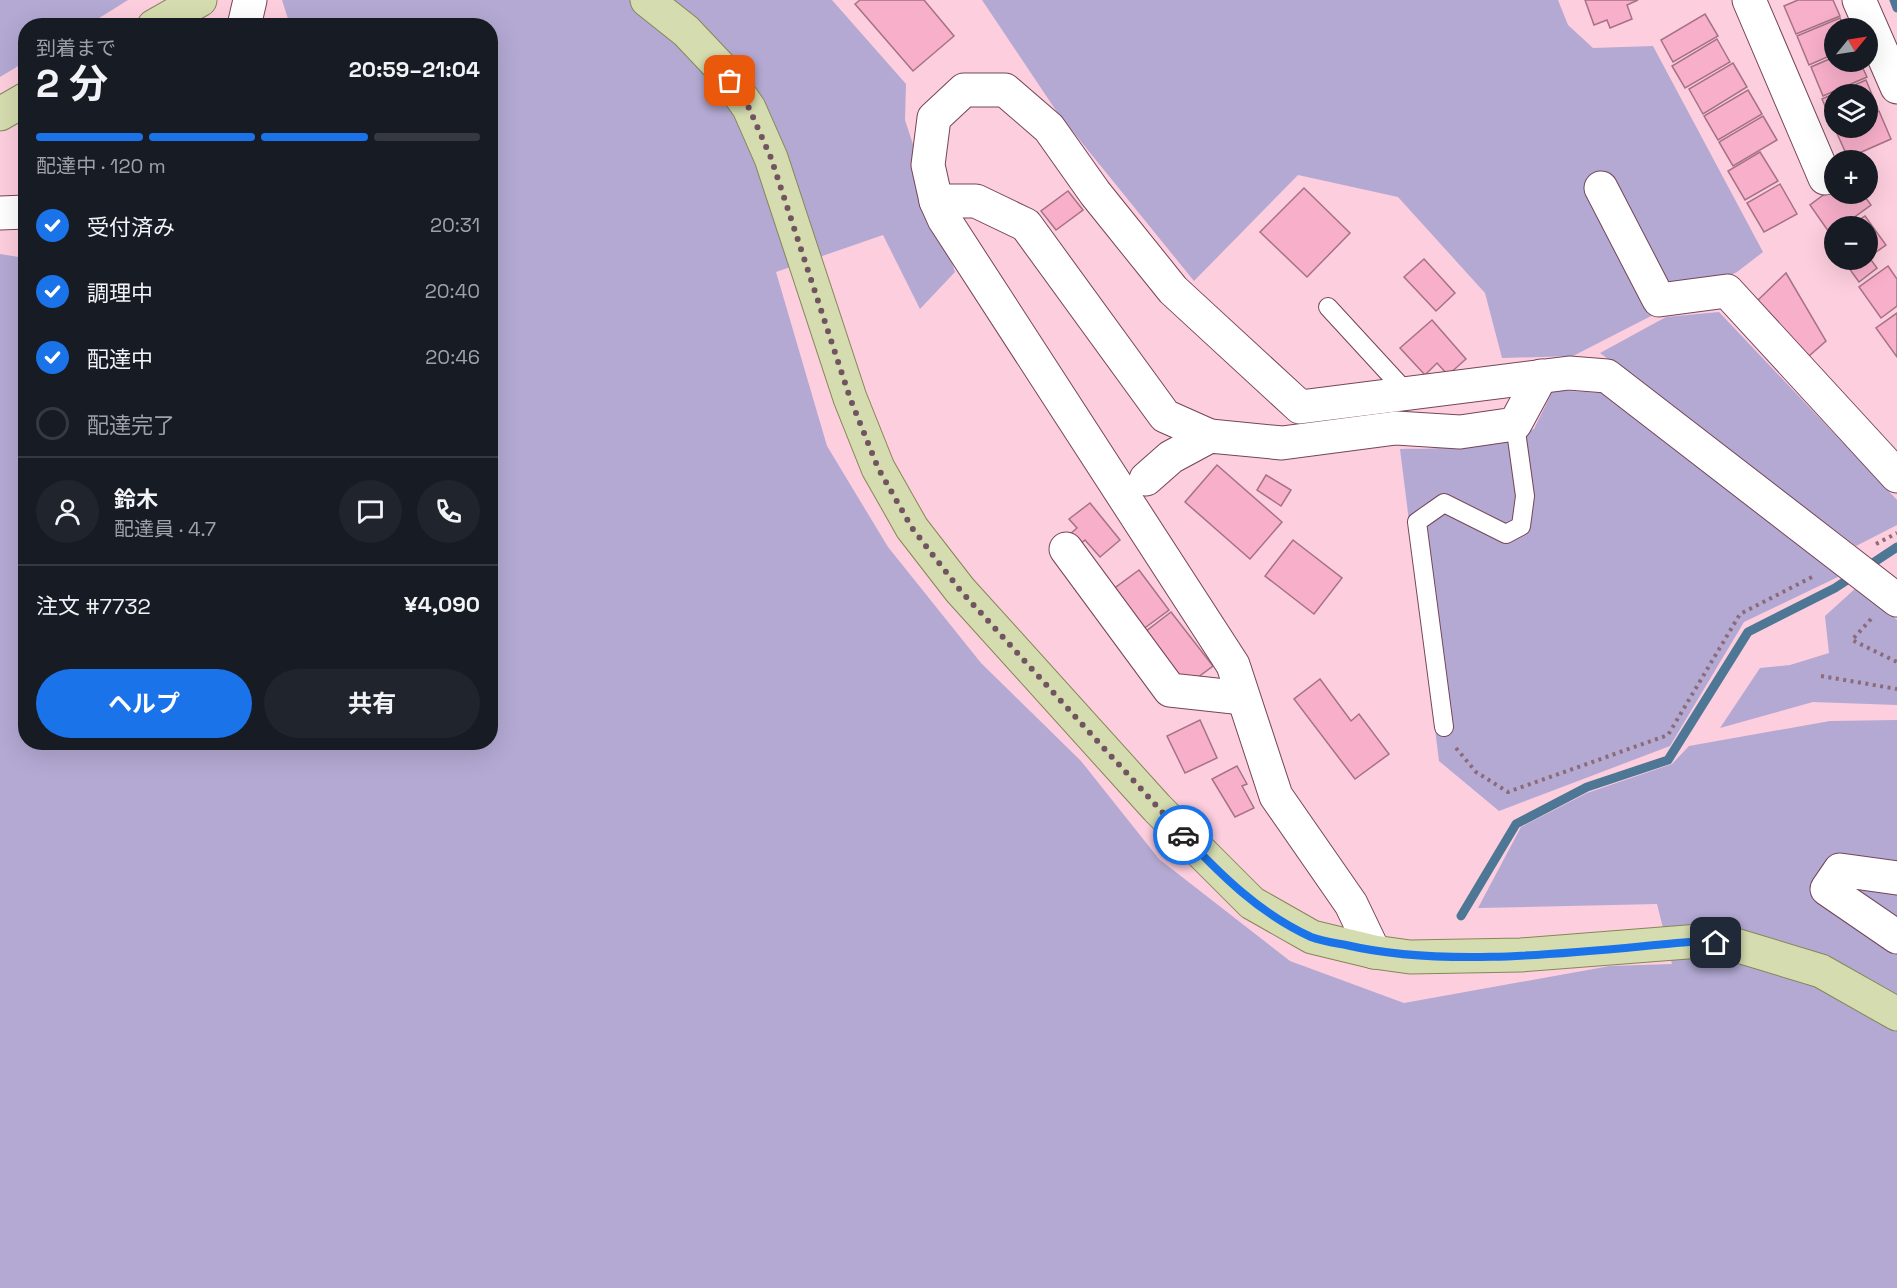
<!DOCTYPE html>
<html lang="ja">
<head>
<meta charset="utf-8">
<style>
	body { margin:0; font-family:"Space Grotesk","Noto Sans JP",sans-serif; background:#20242c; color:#f1f3f6; height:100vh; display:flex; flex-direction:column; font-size:22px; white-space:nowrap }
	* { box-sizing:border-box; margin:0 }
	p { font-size:20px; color:#9ea1a6 }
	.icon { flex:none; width:33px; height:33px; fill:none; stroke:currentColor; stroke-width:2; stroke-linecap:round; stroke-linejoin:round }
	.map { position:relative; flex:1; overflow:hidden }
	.details { position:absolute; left:18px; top:18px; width:480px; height:732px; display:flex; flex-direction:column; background:#171b24; border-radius:24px; box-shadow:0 6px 24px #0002 }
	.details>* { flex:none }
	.needle { width:39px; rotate:60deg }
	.fabs { position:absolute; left:1824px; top:18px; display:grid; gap:12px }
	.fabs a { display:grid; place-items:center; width:54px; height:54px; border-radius:50%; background:#171b24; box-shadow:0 6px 24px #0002; font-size:30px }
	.pin { position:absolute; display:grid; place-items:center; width:51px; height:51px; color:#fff; margin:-26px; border-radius:12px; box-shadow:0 3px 9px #0006 }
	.courier { position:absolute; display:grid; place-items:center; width:60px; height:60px; margin:-30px; border:4px solid #1a73e8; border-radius:50%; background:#fff; color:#222; box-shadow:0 2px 8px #0007 }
	.headline em { font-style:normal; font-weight:700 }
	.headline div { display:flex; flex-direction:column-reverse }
	.headline { display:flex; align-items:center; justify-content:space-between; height:102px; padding:0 18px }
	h1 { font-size:39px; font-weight:700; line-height:45px }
	.bar { display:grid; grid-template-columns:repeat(4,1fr); gap:9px 6px; align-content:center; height:72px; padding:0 18px }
	.bar i { height:8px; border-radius:4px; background:#363941 }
	.bar .on { background:#1a73e8 }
	.bar p { grid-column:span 4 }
	.line { display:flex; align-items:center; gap:15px; padding:0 18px; border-top:2px solid #363941 }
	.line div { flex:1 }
	.round { display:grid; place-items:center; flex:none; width:63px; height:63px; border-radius:32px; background:#20242c }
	ol { padding:0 18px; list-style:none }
	li { display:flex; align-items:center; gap:18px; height:66px }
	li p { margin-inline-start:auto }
	li .icon { padding:6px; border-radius:50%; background:#1a73e8; color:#fff; stroke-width:4 }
	li:last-child { color:#9ea1a6 }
	li i { width:33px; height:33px; border:3px solid #363941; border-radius:50% }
	.action { display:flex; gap:12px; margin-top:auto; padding:12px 18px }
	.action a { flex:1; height:69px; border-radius:36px; background:#1a73e8; color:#fff; font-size:24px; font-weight:700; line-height:69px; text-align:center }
	.action a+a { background:#20242c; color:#f1f3f6 }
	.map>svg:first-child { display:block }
	.green { fill:#b3a9d3 }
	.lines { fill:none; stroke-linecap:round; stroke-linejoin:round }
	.stream { stroke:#4d7794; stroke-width:9 }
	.building { fill:#f8afca; stroke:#a67285; stroke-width:1.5 }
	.service-casing { stroke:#754558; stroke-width:20 }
	.minor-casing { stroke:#754558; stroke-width:35 }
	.primary-casing { stroke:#868658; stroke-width:35 }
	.path { stroke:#8c6b77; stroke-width:4; stroke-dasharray:3 4.5; stroke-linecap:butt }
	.service { stroke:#fff; stroke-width:18 }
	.minor { stroke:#fff; stroke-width:33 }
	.primary { stroke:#d5dcaf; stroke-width:33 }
	.done { stroke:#71545f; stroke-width:6; stroke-dasharray:0 10.8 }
	.route { stroke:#1a73e8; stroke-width:8 }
</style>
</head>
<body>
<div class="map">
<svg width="1897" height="1288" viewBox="0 0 1897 1288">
	<rect width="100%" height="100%" fill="#fdcede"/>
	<g class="green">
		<path d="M0 0H128L88 25 26 26 25 62 0 77Z"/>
		<path d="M282 0H832L906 84 905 120 955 272 920 309 883 235 776 272 827 446 888 547 981 663 1081 761 1159 859 1290 961 1404 1003 1610 966 1672 964 1657 904 1478 908 1521 827 1587 793 1672 764 1689 746 1830 721 1897 720V1288H0V254L25 258 26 742H490V26L290 25Z"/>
		<path d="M982 0H1558L1568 25 1593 48 1653 46 1763 252 1737 272 1573 356 1502 358 1485 293 1398 197 1298 175 1194 281 1057 112Z"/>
		<path d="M1719 312 1897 500V525L1856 546 1600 353 1666 317Z"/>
		<path d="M1553 390 1603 393 1842 575 1744 622 1670 746 1499 811 1439 761 1400 449C1447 449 1490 447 1534 429Z"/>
		<path d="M1857 587 1897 620V705L1813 702 1720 728 1760 668 1790 665 1829 653 1825 616Z"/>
	</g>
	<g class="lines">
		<g class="stream">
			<path d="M1894 0 1897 8"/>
			<path d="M1461 916 1516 824 1587 787 1668 760 1748 632 1835 588 1897 547"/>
		</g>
	</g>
	<g class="building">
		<path d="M860 0H924L954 36 913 71 855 4Z"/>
		<path d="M1585 0H1638L1627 5 1632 19 1610 28 1607 20 1594 25Z"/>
		<path d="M1798 0H1833L1840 16 1796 34 1784 6Z"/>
		<path d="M1705 14 1718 36 1673 62 1661 40Z"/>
		<path d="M1840 18 1845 28H1834V54L1809 65 1797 36Z"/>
		<path d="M1717 39 1730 62 1685 88 1672 66Z"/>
		<path d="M1834 57V62H1860L1867 77 1823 96 1811 67Z"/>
		<path d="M1733 63 1747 87 1703 114 1689 89Z"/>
		<path d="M1866 80 1878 109 1868 113V94H1834V127L1822 99Z"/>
		<path d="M1748 90 1762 114 1718 140 1704 116Z"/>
		<path d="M1879 111 1891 139 1848 158 1835 129 1868 128V116Z"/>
		<path d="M1763 116 1777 140 1733 166 1719 142Z"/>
		<path d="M1760 152 1778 181 1745 200 1728 171Z"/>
		<path d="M1780 184 1797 214 1764 232 1747 203Z"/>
		<path d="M1834 187V194H1863L1871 205 1842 226H1834V232L1831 235 1810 205Z"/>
		<path d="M1304 188 1350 233 1307 277 1260 232Z"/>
		<path d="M1068 191 1083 210 1056 230 1041 211Z"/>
		<path d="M1865 216 1886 245 1869 257 1877 268 1859 282 1843 260H1868V226H1850Z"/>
		<path d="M1424 259 1455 293 1436 311 1404 277Z"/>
		<path d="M1888 266 1897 279V306L1881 318 1859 287Z"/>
		<path d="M1786 273 1826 341 1809 356 1757 301Z"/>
		<path d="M1897 313V357L1876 328Z"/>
		<path d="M1432 320 1466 359 1448 375 1437 363 1425 375 1400 348Z"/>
		<path d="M1217 465 1282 522 1250 559 1185 502Z"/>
		<path d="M1266 475 1291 490 1281 506 1257 490Z"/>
		<path d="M1090 503 1120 540 1100 557 1085 540 1078 546 1069 535 1077 528 1069 519Z"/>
		<path d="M1293 540 1342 578 1314 614 1265 576Z"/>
		<path d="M1139 570 1169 610 1142 630 1112 590Z"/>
		<path d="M1171 612 1213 666 1186 686 1145 632Z"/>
		<path d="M1320 679 1351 721 1359 714 1389 754 1355 779 1294 699Z"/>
		<path d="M1200 720 1217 758 1185 773 1167 736Z"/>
		<path d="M1237 766 1247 784 1242 786 1254 808 1235 817 1212 779Z"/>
	</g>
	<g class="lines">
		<g class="service-casing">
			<g id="service">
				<path d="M1328 307 1408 394"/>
				<path d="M1444 727 1417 522 1444 503 1506 534 1521 526 1525 496 1515 424"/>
			</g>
		</g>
		<g class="minor-casing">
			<g id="minor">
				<path d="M1749 0 1825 178"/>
				<path d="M1859 0 1897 87"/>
				<path d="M244 26 250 0"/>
				<path d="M1601 188 1659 300 1727 291 1897 476"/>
				<path d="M936 201H976L1026 225 1165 416 1210 436"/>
				<path d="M0 213 26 212"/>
				<path d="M1146 479 1171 457 1210 436 1282 443 1396 428 1460 432 1515 424 1541 376"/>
				<path d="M1066 549 1170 690 1243 698"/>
				<path d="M1897 878 1840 870 1827 889 1897 937"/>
				<path d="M1374 952 1351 904 1276 796 1233 665 944 219 936 201 928 165 934 118 964 90H1005L1049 128 1095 193 1173 290 1300 407 1569 373 1607 376 1897 600"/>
			</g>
		</g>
		<g class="primary-casing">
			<g id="primary">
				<path d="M647 0 686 31 721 68 749 108 771 158 850 398 878 468 912 528 960 590 1157 808 1252 903 1312 937 1374 952 1410 957 1521 955 1700 941 1732 944 1821 971 1897 1014"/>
				<path d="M154 26 200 0"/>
				<path d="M0 114 26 99"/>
			</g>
		</g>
		<g class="path">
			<path d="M1876 544 1897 533"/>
			<path d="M1871 619 1852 640 1897 662"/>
			<path d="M1821 676 1897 689"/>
			<path d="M1456 748 1476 772 1508 792 1668 735 1740 614 1814 576"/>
		</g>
		<use href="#service" class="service"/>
		<use href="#minor" class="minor"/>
		<use href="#primary" class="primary"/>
	</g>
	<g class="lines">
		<path class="done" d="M730 81 749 108 771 158 850 398 878 468 912 528 960 590 1183 835"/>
		<path class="route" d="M1183 835C1221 875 1260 914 1311 937 1321 941 1335 943 1346 945 1453 970 1590 950 1700 941L1716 943"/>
	</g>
</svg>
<div class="fabs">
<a><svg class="needle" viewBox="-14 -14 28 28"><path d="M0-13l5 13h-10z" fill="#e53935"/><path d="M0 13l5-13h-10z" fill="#9ea1a6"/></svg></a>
<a><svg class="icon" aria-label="layers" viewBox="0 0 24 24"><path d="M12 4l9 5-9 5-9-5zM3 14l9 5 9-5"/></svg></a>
<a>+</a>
<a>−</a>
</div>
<div class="pin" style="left:730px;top:81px;background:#ea580c"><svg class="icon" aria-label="bag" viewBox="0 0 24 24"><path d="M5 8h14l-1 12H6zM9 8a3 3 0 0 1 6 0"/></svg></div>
<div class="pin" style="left:1716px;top:943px;background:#1f2937"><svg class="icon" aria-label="home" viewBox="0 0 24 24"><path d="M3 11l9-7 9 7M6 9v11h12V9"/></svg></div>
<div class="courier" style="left:1183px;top:835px"><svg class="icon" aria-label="car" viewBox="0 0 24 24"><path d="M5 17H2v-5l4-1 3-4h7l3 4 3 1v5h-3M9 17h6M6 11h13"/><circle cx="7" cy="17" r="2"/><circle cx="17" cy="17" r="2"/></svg></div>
<section class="details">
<div class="headline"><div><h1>2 分</h1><p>到着まで</p></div><em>20:59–21:04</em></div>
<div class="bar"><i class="on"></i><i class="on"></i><i class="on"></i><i></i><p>配達中 · 120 m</p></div>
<ol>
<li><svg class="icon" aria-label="check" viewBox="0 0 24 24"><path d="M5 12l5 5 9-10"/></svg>受付済み<p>20:31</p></li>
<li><svg class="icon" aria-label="check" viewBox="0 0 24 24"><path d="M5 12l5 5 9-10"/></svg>調理中<p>20:40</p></li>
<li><svg class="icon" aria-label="check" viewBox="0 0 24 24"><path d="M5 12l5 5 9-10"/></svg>配達中<p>20:46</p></li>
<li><i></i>配達完了</li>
</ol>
<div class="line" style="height:108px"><a class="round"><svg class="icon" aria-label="person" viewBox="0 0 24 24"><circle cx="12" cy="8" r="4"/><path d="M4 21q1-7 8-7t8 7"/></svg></a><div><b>鈴木</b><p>配達員 · 4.7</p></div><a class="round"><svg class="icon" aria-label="chat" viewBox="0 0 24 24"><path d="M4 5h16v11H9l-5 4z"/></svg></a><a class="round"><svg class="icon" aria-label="phone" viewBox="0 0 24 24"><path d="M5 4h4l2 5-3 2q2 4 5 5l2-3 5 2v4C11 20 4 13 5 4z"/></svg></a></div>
<div class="line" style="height:78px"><div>注文 #7732</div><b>¥4,090</b></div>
<div class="action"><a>ヘルプ</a><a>共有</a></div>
</section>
</div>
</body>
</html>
